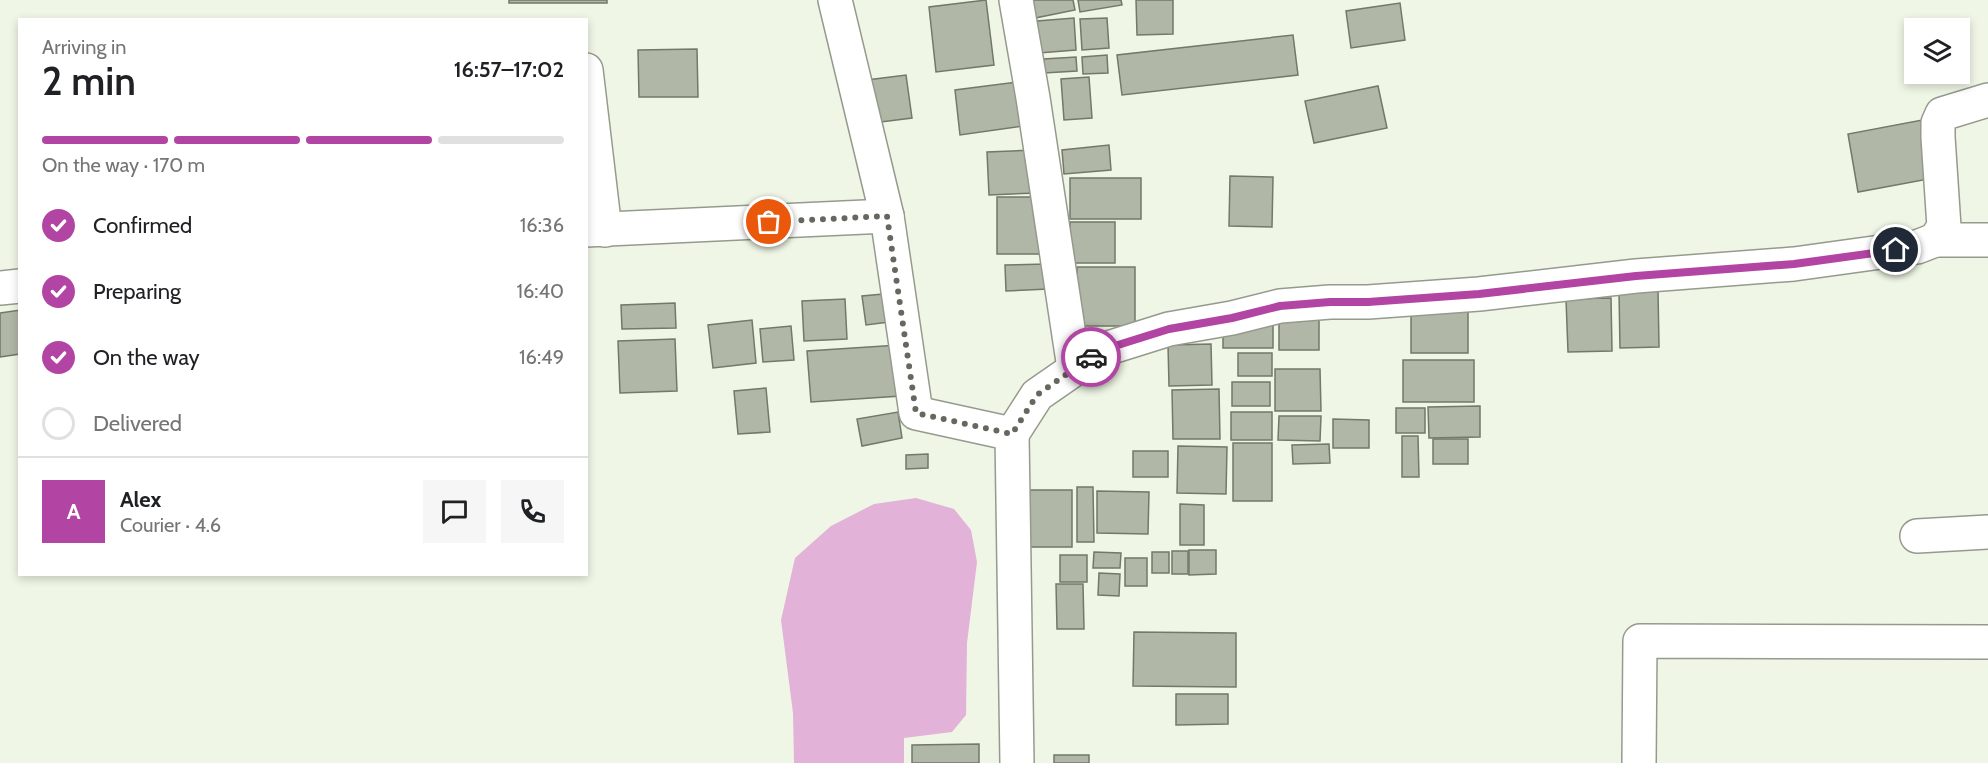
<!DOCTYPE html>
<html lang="en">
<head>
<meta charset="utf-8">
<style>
	body { margin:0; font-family:Cabin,sans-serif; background:#f6f6f6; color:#202124; height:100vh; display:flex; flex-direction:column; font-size:22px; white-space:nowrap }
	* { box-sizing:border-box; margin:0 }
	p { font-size:20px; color:#757577 }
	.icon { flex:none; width:33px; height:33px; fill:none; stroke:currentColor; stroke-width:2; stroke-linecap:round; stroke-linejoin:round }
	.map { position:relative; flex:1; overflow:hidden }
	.details { position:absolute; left:18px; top:18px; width:570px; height:558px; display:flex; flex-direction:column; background:#fff; border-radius:0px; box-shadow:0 3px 9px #0003 }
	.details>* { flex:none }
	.fabs { position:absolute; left:1904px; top:18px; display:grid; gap:12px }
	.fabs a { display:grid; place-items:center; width:66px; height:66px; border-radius:0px; background:#fff; box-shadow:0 3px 9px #0003; font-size:30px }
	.pin { position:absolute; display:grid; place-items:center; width:51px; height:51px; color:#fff; margin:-26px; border:3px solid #fff; border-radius:50%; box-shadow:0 2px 6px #0007 }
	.courier { position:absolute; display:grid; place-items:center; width:60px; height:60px; margin:-30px; border:4px solid #b245a3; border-radius:50%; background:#fff; color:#222; box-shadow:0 2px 8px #0007 }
	.overview em { font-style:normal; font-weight:600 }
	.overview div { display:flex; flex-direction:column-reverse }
	.overview { display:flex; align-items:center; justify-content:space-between; height:102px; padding:0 24px }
	h1 { font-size:39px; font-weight:600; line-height:45px }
	.bar { display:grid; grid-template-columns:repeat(4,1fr); gap:9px 6px; align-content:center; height:72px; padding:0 24px }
	.bar i { height:8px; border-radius:4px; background:#e0e0e0 }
	.bar .current { background:#b245a3 }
	.bar p { grid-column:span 4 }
	.line { display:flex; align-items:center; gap:15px; padding:0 24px; border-top:2px solid #e0e0e0 }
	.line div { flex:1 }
	.round { display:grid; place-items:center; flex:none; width:63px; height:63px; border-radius:0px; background:#f6f6f6 }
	ol { padding:0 24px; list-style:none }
	li { display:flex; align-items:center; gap:18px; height:66px }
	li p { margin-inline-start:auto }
	li .icon { padding:6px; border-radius:50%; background:#b245a3; color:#fff; stroke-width:4 }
	li:last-child { color:#757577 }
	li i { width:33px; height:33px; border:3px solid #e0e0e0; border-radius:50% }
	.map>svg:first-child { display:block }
	.water { fill:#e2b2d8 }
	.building { fill:#b0b7a7; stroke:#72786a; stroke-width:1.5 }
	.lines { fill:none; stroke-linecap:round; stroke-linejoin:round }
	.minor-casing { stroke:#949b8c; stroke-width:36 }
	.minor { stroke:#fff; stroke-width:33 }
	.done { stroke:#65685f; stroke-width:6; stroke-dasharray:0 10.8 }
	.route { stroke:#b245a3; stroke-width:8 }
</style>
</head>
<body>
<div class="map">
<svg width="1988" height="763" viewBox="0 0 1988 763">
	<rect width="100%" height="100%" fill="#eff6e5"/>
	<path class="water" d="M916 498 954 509 971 530 977 562 967 643 966 715 952 732 904 738V763H794L793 713 781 620 795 558 831 526 874 504Z"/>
	<g class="building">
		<rect x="509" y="0" width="98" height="3"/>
		<path d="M986 0 994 65 936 72 929 7Z"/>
		<path d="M1031 0H1073L1075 10 1035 18Z"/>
		<path d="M1078 0H1121L1122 5 1080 12Z"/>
		<path d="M1136 0H1173V34L1137 35Z"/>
		<path d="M1400 3 1405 40 1351 48 1346 11Z"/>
		<path d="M1074 18 1076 50 1039 53 1037 21Z"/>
		<path d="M1107 18 1109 48 1082 50 1080 19Z"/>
		<path d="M1293 35 1298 75 1122 95 1117 55Z"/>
		<path d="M697 49 698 97H639L638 50Z"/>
		<path d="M1107 55 1108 73 1083 74 1082 57Z"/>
		<path d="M1076 57 1077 71 1044 73V59Z"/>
		<path d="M906 75 912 118 873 123 867 80Z"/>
		<path d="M1089 77 1092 118 1064 120 1061 79Z"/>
		<path d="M1017 82 1023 126 960 135 955 90Z"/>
		<path d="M1378 86 1387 128 1314 143 1305 101Z"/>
		<path d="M1922 120 1934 178 1858 192 1848 134Z"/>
		<path d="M1109 145 1111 170 1064 174 1062 150Z"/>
		<path d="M1034 150 1036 193 989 195 987 152Z"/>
		<path d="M1230 176 1273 177 1272 227 1229 226Z"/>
		<rect x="1070" y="178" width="71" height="41"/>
		<rect x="997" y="197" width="46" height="57"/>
		<rect x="1070" y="222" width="45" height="41"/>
		<path d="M1047 264 1048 289 1006 291 1005 265Z"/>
		<rect x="1077" y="267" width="58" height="59"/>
		<path d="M1658 290 1659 347 1620 348 1619 292Z"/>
		<path d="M894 293 897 321 866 325 862 296Z"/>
		<path d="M1611 298 1612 351 1568 352 1566 299Z"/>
		<path d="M845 299 847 339 804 341 802 301Z"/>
		<path d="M675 303 676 328 622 329 621 305Z"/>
		<path d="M20 310V354L0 357V313Z"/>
		<rect x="1411" y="311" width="57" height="42"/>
		<rect x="1279" y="318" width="40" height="32"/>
		<path d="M752 320 756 363 713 368 708 325Z"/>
		<rect x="1223" y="323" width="50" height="25"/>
		<path d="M791 326 794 360 763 362 760 329Z"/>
		<path d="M675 339 677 391 620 393 618 341Z"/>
		<path d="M1211 344 1212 385 1169 386 1168 345Z"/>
		<path d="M899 345 901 396 811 402 807 351Z"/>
		<rect x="1238" y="353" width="34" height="23"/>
		<rect x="1403" y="360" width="71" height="42"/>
		<path d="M1275 369H1320L1321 411H1275Z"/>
		<rect x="1232" y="382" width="38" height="24"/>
		<path d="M766 388 770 432 738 434 734 391Z"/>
		<path d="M1219 389 1220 439H1173L1172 390Z"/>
		<path d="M1480 406V437L1429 438 1428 407Z"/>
		<rect x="1396" y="408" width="29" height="25"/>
		<path d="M898 412 902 438 862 446 857 419Z"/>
		<rect x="1231" y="412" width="41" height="28"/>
		<path d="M1279 416H1321L1320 441 1278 440Z"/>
		<path d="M1333 419 1369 420V448H1333Z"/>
		<path d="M1402 436H1418L1419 477H1402Z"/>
		<rect x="1433" y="439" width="35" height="25"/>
		<rect x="1233" y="443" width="39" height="58"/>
		<path d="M1329 444 1330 463 1293 464 1292 445Z"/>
		<path d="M1178 446 1227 447 1226 494 1177 493Z"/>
		<rect x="1133" y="451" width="35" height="26"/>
		<path d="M928 454V468L906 469V455Z"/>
		<path d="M1077 487H1093L1094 542H1077Z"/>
		<path d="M1030 490H1072V547H1029Z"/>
		<path d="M1097 491 1149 492 1148 534 1097 533Z"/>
		<path d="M1180 504 1204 505V545H1180Z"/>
		<path d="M1189 550H1216V574L1189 575Z"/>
		<rect x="1172" y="551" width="16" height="23"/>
		<path d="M1094 552 1121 553 1120 568H1093Z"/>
		<rect x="1152" y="552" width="17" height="21"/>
		<rect x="1060" y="555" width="27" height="27"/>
		<rect x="1125" y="558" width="22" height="28"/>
		<path d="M1099 573 1120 574 1119 596 1098 595Z"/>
		<path d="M1056 584H1083L1084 629H1057Z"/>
		<path d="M1134 632 1236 633V687L1133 686Z"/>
		<path d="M1176 694H1228V724L1176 725Z"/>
		<path d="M979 744V763H912V745Z"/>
		<rect x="1054" y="755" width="35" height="8"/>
	</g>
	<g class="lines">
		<g class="minor-casing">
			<g id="minor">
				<path d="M835 0 887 216 916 413 1012 434 1017 763"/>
				<path d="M1016 0 1033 98 1074 368"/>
				<path d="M586 70 605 230"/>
				<path d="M586 230 887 216"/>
				<path d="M1935 240H1988"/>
				<path d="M0 288 20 286"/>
				<path d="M1012 434 1037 395 1102 350 1169 329 1232 318 1280 306 1330 302H1368L1479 294 1636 276 1794 264 1917 247 1935 240 1944 227 1938 137V123L1942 114 1988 100"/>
				<path d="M1917 536 1988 532"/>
				<path d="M1639 763 1640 641 1988 642"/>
			</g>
		</g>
		<use href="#minor" class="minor"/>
	</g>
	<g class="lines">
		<path class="done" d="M769 222 887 216 916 413 1012 434 1037 395 1091 357"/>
		<path class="route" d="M1091 357 1102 350 1169 329 1232 318 1280 306 1330 302H1368L1479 294 1636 276 1794 264 1896 250"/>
	</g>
</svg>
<div class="fabs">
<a><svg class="icon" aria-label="layers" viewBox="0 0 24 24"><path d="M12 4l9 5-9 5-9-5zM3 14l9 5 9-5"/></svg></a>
</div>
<div class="pin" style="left:769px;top:222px;background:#ea580c"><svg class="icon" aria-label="bag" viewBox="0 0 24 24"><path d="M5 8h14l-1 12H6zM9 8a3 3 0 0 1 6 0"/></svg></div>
<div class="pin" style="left:1896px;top:250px;background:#1f2937"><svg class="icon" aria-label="home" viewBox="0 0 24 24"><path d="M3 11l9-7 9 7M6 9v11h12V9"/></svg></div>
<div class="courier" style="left:1091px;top:357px"><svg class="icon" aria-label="car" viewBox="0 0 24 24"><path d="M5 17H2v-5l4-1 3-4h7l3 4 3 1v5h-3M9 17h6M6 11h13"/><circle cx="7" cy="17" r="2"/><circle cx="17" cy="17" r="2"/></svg></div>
<section class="details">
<div class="overview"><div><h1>2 min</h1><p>Arriving in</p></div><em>16:57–17:02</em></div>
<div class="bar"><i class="current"></i><i class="current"></i><i class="current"></i><i></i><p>On the way · 170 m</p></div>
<ol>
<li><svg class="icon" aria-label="check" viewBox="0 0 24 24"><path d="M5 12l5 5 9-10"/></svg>Confirmed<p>16:36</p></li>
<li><svg class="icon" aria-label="check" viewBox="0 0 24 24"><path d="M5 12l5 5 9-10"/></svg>Preparing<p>16:40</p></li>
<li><svg class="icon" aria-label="check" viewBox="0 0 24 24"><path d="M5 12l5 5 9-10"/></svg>On the way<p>16:49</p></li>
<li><i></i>Delivered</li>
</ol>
<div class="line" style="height:108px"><b class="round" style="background:#b245a3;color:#fff">A</b><div><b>Alex</b><p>Courier · 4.6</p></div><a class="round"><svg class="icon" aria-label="chat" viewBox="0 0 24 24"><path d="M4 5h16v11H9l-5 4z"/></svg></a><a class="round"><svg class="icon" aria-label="phone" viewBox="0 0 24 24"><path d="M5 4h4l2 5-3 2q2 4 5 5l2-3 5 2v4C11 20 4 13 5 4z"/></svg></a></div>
</section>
</div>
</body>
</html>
